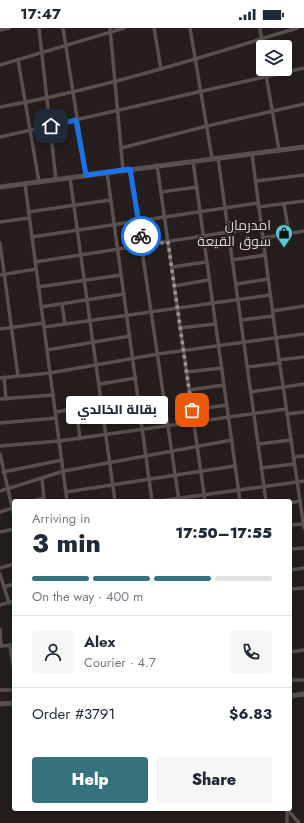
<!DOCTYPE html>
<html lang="en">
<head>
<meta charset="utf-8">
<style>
	body { margin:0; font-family:Jost,Cairo,sans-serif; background:#f6f6f7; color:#1f2937; height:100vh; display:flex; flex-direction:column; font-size:15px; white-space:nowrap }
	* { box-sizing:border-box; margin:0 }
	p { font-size:13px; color:#747a83 }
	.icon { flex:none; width:22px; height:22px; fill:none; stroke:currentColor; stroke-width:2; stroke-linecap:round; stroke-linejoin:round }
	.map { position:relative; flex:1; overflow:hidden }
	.side { position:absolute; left:12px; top:471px; width:280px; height:312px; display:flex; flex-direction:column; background:#fff; border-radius:4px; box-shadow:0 2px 10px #0003 }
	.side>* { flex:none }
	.controls { position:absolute; left:256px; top:12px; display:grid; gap:8px }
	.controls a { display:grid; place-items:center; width:36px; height:36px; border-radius:4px; background:#fff; box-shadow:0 2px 10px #0003; font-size:20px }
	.pin { position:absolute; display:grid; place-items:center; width:34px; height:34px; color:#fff; margin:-17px; border-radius:8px; box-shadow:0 2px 6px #0006 }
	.courier { position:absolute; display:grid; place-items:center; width:40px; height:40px; margin:-20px; border:3px solid #1a73e8; border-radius:50%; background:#fff; color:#222; box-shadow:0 1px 5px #0007 }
	.bubble { position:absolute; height:28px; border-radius:4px; background:#fff; box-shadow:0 2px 10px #0003; font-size:13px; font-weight:800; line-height:28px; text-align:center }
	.head em { font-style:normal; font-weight:800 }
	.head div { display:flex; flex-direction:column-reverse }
	.head { display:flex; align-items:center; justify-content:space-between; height:68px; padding:0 20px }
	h1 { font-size:26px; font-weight:800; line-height:30px }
	.bar { display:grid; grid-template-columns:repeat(4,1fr); gap:6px 4px; align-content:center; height:48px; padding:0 20px }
	.bar i { height:5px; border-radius:3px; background:#e0e1e3 }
	.bar .active { background:#36727e }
	.bar p { grid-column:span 4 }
	.line { display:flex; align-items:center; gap:10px; padding:0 20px; border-top:1px solid #e0e1e3 }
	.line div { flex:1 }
	.round { display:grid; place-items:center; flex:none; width:42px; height:42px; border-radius:4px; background:#f6f6f7 }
	.action { display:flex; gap:8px; margin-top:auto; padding:8px 20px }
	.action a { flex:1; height:46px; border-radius:4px; background:#36727e; color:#fff; font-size:16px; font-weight:800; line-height:46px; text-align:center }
	.action a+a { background:#f6f6f7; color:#1f2937 }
	.status { display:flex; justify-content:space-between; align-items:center; height:28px; padding:0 20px; background:#fff; direction:ltr }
	.status svg { height:11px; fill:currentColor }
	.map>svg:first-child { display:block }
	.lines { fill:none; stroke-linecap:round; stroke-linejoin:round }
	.street { stroke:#59504f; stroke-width:3.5 }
	.secondary { stroke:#59504f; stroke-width:5 }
	.done { stroke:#999392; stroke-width:4; stroke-dasharray:0 7.2 }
	.route { stroke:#1a73e8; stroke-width:5 }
	.labels { text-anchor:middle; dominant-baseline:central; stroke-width:3; stroke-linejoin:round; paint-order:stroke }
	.poi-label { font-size:14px; fill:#d7d2d1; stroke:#251e1d; text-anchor:end }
</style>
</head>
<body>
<div class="status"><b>17:47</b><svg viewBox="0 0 49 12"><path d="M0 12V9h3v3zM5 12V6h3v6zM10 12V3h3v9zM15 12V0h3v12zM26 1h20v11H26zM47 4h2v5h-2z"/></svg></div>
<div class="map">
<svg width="304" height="795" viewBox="0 0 304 795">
	<rect width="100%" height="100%" fill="#251e1d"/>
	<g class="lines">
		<g class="street">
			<path d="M39 0 56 152"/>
			<path d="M63 0 86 147"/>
			<path d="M110 0 123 142"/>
			<path d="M154 0 161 41"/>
			<path d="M190 0 212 130"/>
			<path d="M260 0 263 22"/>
			<path d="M0 2 9 0"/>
			<path d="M18 32 39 154"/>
			<path d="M0 37 124 0"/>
			<path d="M265 41 279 122"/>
			<path d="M0 79C101 61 199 30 297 0"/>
			<path d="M0 109 304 40"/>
			<path d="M121 120 207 98 304 76"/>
			<path d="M252 126 276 310 304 500"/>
			<path d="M218 130 266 473"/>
			<path d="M193 133 240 473"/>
			<path d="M157 137 205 473"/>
			<path d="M130 141 179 473"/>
			<path d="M107 144 152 473"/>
			<path d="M70 150 115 473"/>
			<path d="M256 153 304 147"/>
			<path d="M25 156 67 473"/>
			<path d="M161 164 197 159"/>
			<path d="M284 176 289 206"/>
			<path d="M258 179 304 173"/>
			<path d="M28 184 110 172"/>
			<path d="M0 194 29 190"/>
			<path d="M32 209 258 175"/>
			<path d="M263 210 304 203"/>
			<path d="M0 215 18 348"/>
			<path d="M232 232 265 227"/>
			<path d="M35 234 261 199"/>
			<path d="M172 239 206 234"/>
			<path d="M0 247 36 241"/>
			<path d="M236 256 268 251"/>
			<path d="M174 258 208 252"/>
			<path d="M38 259 121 247"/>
			<path d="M62 276 65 296"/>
			<path d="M41 279 124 266"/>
			<path d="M273 283 304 278"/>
			<path d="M241 292 273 288"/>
			<path d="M44 299 270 267"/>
			<path d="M180 300 215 296"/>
			<path d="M0 301 44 295"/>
			<path d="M47 322 130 308"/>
			<path d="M279 332 304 329"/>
			<path d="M247 339 280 335"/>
			<path d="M186 344 222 340"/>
			<path d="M4 349 6 371"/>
			<path d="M0 350 50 345 158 326 304 306"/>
			<path d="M100 356 136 350"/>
			<path d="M189 362 224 357"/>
			<path d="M251 364 304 356"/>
			<path d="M0 371 53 367"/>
			<path d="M76 380 80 411"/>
			<path d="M192 382 227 377"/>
			<path d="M56 384 139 369"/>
			<path d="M287 386 304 384"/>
			<path d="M105 394 141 388"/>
			<path d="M0 395 56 390"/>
			<path d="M258 416 291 412"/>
			<path d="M0 418 59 413 286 381"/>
			<path d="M0 426 14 488"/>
			<path d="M293 429 304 428"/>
			<path d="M261 440 294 436"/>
			<path d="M3 444 62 432"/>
			<path d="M42 450 44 473"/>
			<path d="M0 463 64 443 232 412"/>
			<path d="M66 464 235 438"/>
			<path d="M34 473 44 470"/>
			<path d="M159 473 304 453"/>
			<path d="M290 475 300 473"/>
			<path d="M0 484 12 480"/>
			<path d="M290 497 303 496"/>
			<path d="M0 504 14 501"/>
			<path d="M290 521 304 520"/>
			<path d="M0 540 14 536"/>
			<path d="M290 542 304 540"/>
			<path d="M0 546 9 575"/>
			<path d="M4 559 14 556"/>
			<path d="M290 561 304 560"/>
			<path d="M0 577 14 573"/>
			<path d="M0 601 1 618"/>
			<path d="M10 617 14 643"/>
			<path d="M0 618 14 617"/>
			<path d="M290 624 304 622"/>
			<path d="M290 652H304"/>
			<path d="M0 662H14"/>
			<path d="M287 781 299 795"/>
			<path d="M287 795V781"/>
		</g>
		<g class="secondary">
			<path d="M0 159 304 119"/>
			<path d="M290 668 304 666"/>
			<path d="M0 676 14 675"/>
		</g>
	</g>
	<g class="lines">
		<path class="done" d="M141 208 142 217 168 214 192 382"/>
		<path class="route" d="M51 98 76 92 86 147 130 141 141 208"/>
	</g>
	<defs>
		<g id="shop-pin" transform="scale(0.9)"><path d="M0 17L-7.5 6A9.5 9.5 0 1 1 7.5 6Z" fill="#51ccd4" stroke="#251e1d"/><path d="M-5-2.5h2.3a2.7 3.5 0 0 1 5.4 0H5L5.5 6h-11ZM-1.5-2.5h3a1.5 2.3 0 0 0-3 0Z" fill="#111"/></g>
	</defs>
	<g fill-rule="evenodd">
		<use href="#shop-pin" x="284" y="205"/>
	</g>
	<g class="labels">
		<g class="poi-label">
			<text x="271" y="197">امدرمان<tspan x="271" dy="16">سوق القيعة</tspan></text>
		</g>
	</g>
</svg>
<div class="controls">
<a><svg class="icon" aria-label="layers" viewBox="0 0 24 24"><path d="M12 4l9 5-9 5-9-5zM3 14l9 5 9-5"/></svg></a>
</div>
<div class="pin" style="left:192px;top:382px;background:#ea580c"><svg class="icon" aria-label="bag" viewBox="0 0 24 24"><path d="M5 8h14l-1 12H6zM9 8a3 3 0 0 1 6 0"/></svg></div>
<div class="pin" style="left:51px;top:98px;background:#1f2937"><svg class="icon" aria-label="home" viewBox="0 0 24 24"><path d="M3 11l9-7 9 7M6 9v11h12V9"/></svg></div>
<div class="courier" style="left:141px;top:208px"><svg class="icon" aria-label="bike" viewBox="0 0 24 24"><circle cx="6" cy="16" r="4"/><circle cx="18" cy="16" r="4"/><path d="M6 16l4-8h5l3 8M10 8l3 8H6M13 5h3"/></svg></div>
<div class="bubble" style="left:66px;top:368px;width:102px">بقالة الخالدي</div>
<section class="side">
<div class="head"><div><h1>3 min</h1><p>Arriving in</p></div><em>17:50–17:55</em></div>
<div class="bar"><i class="active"></i><i class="active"></i><i class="active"></i><i></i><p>On the way · 400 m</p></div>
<div class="line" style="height:72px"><a class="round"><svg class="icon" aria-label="person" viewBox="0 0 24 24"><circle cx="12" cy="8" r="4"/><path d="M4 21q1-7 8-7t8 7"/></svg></a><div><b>Alex</b><p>Courier · 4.7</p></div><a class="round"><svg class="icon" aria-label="phone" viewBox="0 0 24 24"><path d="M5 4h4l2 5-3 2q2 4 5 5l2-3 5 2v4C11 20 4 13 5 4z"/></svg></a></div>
<div class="line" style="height:52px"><div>Order #3791</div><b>$6.83</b></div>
<div class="action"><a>Help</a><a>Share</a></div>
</section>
</div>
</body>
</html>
